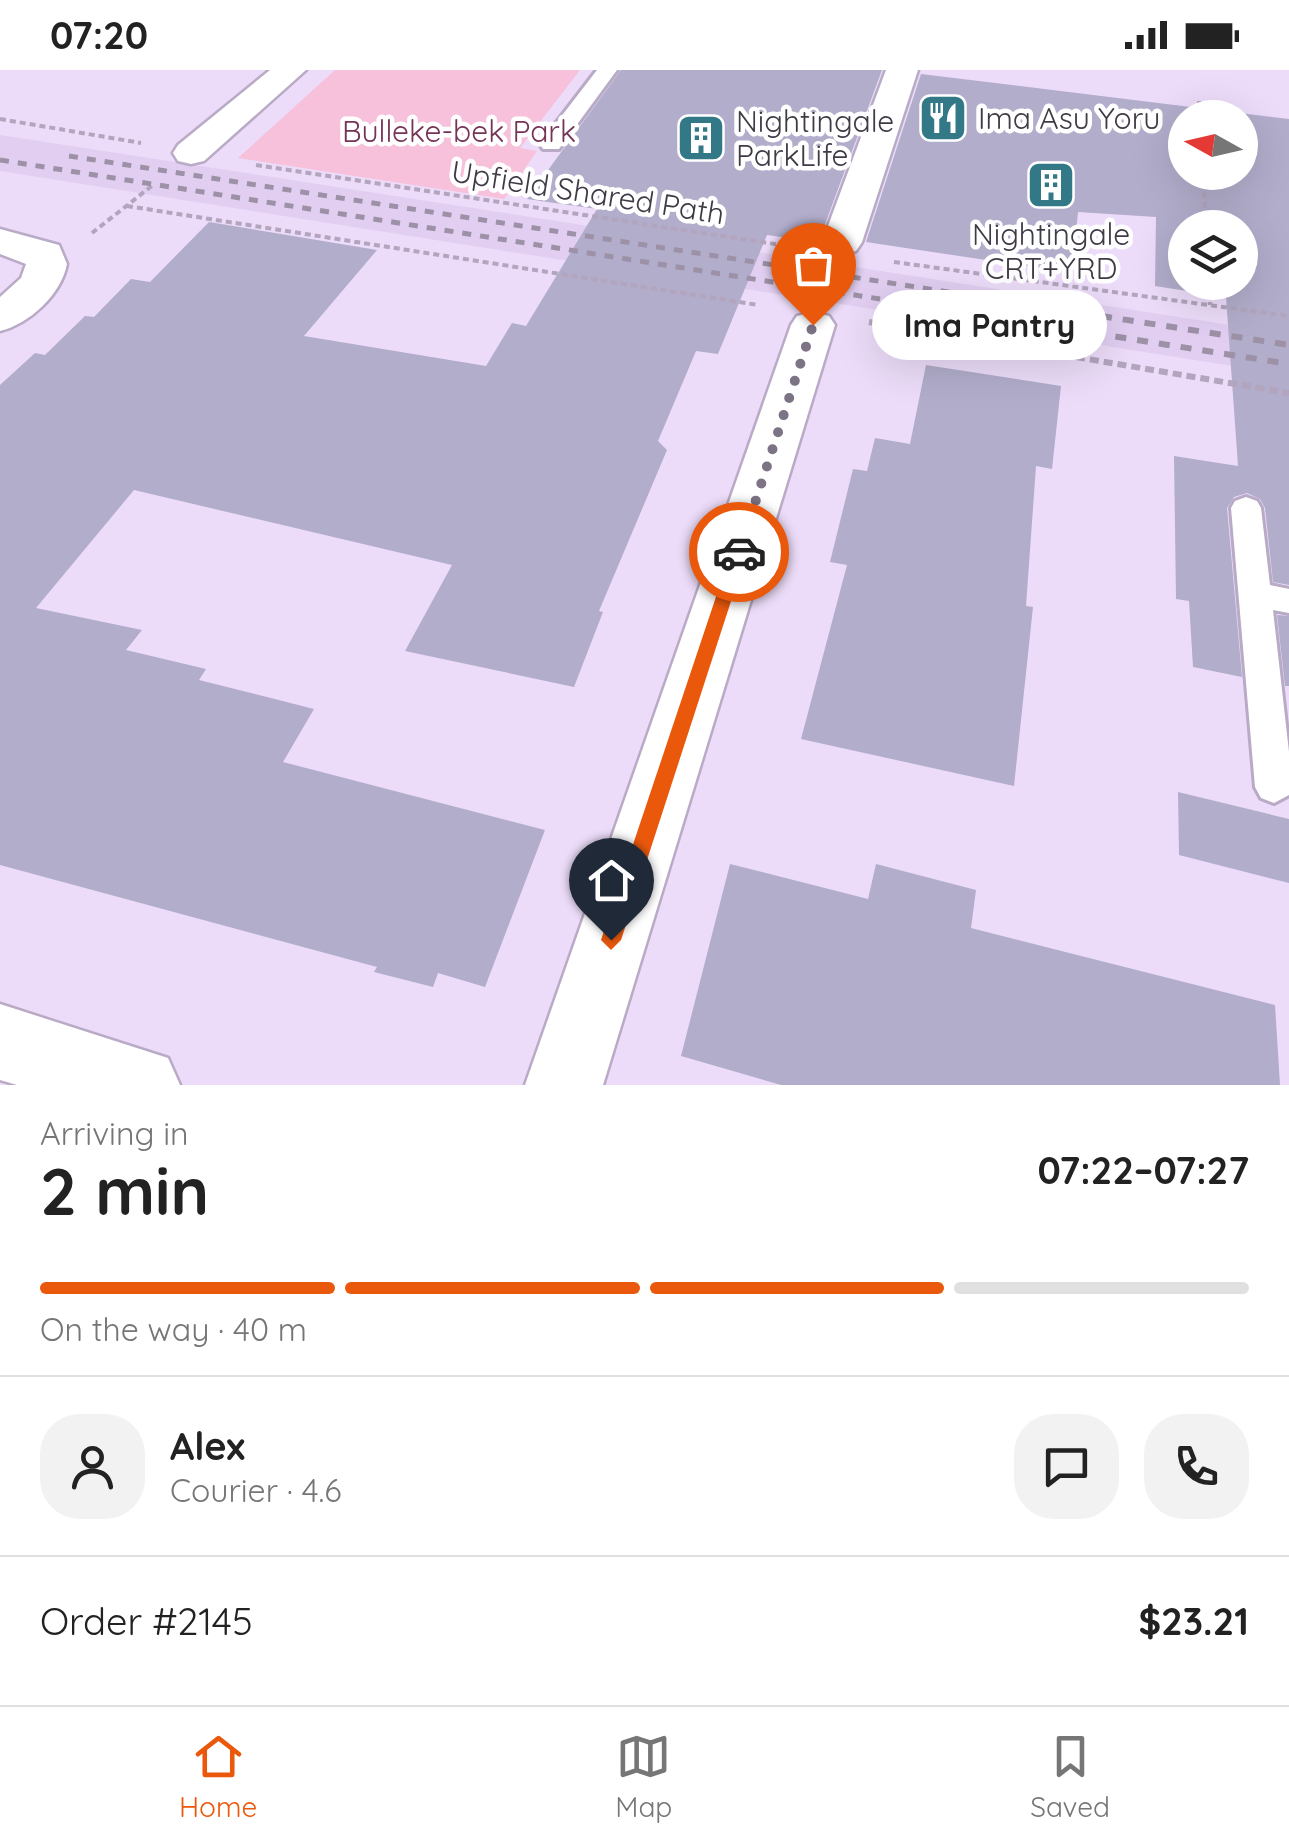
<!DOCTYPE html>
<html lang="en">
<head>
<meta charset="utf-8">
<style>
	body { margin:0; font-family:Quicksand,sans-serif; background:#f2f2f2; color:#222; height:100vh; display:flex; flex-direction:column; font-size:38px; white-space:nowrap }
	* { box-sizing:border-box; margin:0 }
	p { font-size:32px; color:#767676 }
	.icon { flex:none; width:55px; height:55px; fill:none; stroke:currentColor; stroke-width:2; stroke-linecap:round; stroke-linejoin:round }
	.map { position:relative; height:1015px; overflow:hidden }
	.sheet { display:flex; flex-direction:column; background:#fff; flex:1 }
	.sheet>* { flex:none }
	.needle { width:65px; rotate:278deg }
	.buttons { position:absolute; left:1168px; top:30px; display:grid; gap:20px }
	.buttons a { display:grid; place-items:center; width:90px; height:90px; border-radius:50%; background:#fff; box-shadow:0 10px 40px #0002; font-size:50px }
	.pin { position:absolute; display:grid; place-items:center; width:85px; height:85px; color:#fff; margin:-102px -42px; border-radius:50% 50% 50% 0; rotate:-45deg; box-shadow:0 0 10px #0007 }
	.pin .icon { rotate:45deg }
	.courier { position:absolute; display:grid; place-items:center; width:100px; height:100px; margin:-50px; border:8px solid #ea580c; border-radius:50%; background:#fff; color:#222; box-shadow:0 2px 12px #0007 }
	.bubble { position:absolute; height:70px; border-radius:35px; background:#fff; box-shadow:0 10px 40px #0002; font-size:32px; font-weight:700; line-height:70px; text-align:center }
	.overview em { font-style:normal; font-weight:700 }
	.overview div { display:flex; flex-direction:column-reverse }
	.overview { display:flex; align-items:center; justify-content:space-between; height:170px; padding:0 40px }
	h1 { font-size:65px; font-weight:700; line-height:75px }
	.bar { display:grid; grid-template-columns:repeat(4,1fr); gap:15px 10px; align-content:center; height:120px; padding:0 40px }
	.bar i { height:12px; border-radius:8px; background:#e0e0e0 }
	.bar .on { background:#ea580c }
	.bar p { grid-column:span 4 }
	.line { display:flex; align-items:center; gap:25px; padding:0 40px; border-top:2px solid #e0e0e0 }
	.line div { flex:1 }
	.round { display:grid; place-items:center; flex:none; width:105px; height:105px; border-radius:40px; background:#f2f2f2 }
	.status { display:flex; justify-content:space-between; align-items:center; height:70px; padding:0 50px; background:#fff; direction:ltr }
	.status svg { height:28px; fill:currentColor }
	.menu { display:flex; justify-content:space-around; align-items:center; height:140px; border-top:2px solid #e0e0e0; background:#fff; font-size:28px; color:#767676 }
	.menu a { display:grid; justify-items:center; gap:5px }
	.menu .on { color:#ea580c }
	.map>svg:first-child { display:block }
	.built { fill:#e1cef1 }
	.green { fill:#f7c1db }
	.building { fill:#b1adcb; fill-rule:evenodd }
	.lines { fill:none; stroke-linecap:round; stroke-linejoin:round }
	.service-casing { stroke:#b9aac6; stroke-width:6 }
	.minor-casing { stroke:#b9aac6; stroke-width:5 }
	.path-far1 { stroke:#b2a5bd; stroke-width:4; stroke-dasharray:6 4; stroke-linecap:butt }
	.path { stroke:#b2a5bd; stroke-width:6; stroke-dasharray:9 5; stroke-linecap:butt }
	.service { fill:#fff; fill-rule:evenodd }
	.minor { fill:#fff; fill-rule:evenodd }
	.rail-far1 { stroke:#9c91a6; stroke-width:5; stroke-dasharray:9 9; stroke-linecap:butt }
	.rail { stroke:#9c91a6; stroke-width:6; stroke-dasharray:11 11; stroke-linecap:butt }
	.route { fill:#ea580c }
	.done { stroke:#7c7385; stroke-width:10; stroke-dasharray:0 18 }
	.labels { text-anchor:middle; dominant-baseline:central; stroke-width:9; stroke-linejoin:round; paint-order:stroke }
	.far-poi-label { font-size:30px; fill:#403a46; stroke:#fff; text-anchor:start }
	.far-park-label { font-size:30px; fill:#753357; stroke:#fff }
	.far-street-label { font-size:30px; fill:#403a46; stroke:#fff }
</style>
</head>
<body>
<div class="status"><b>07:20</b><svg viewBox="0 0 49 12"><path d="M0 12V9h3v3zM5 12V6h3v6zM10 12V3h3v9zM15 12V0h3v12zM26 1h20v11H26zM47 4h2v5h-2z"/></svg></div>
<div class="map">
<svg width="1289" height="1015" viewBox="0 0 1289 1015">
	<rect width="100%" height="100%" fill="#ecdcf9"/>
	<path class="built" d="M0 65 1289 264V305L0 101Z"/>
	<path class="green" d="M335 0H580L520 78 537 81 504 129 238 88Z"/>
	<g class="building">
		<path d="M621 0H882L821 165 797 161 794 169 767 165 718 284 696 281 658 371 667 380 599 541 603 542 574 617 405 581 452 495 134 420 36 538 142 560 126 580 206 599 199 610 314 639 283 692 545 760 485 917 438 903 433 917 374 902 377 897 0 795V315L35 283 45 285 85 246 94 247 131 209 150 212 209 152 377 180 304 266 486 296 512 253 526 256 597 139 527 129Z"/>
		<path d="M921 4 1289 49V515L1273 512 1265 438 1260 429 1247 423 1234 427 1227 438 1242 607 1193 597 1189 531 1176 529 1174 386 1238 396 1226 227 1155 216 1156 147 1078 142 1072 203 866 172ZM1185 48H1240V102H1185ZM1185 158H1240V212H1185Z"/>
		<path d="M926 295 1061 316 1052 399 1036 396 1026 536 1033 537 1014 716 801 669 847 495 830 492 853 399 867 401 875 368 910 374Z"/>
		<path d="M1277 545 1289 546V616H1285Z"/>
		<path d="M1178 722 1289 749V813L1179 785Z"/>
		<path d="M730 794 868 829 876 794 976 820 971 858 1275 935 1280 1015H781L681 986Z"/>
	</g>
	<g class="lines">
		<g class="service-casing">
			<g id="service">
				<path d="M597 0H617L559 79H543L540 74Z"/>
				<path d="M1246 427 1257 431 1261 438 1270 515 1289 519V543L1273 540 1289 682V725L1274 733 1261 728 1255 717 1231 438 1235 431Z"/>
			</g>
		</g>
		<g class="minor-casing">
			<g id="minor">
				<path d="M270 0H306L204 91 191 94 178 91 173 83 178 75Z"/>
				<path d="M886 0H918L862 172 856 181 842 184 828 181 822 172Z"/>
				<path d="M0 159 59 175 67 194C61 225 29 254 0 261V227L21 208 26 194 0 184Z"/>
				<path d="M813 242 829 246 835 255 603 1015H525L791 255 797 246Z"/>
				<path d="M0 934 168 988 180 1015H17L0 1010Z"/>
			</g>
		</g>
		<g class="path-far1">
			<path d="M1199 31 1200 48"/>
			<path d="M0 49 141 73"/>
			<path d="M256 95 788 176"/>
			<path d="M1203 102 1206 158"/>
			<path d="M127 136 758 235"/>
			<path d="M92 163 153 115"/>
			<path d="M894 192 1289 246"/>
			<path d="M1209 212 1210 235"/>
		</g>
		<path class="path" d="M869 252 1289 323"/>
		<use href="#service" class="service"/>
		<use href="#minor" class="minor"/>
		<g class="rail-far1">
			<path d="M69 86 1117 248"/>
			<path d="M0 90 1000 248"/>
		</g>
		<g class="rail">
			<path d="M985 246 1289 294"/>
			<path d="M1101 246 1289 275"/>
		</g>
	</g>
	<path class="route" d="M739 476 747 482 621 870 611 880 601 870 731 482Z"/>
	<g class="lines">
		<path class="done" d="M739 482 813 255"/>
	</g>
	<defs>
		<g id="restaurant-square" transform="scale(2.5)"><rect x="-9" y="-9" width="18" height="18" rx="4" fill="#337887" stroke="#fff"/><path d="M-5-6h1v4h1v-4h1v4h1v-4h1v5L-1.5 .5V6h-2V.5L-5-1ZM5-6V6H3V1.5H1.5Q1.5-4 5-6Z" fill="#fff"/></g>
		<g id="building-square" transform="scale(2.5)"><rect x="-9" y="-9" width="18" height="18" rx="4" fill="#337887" stroke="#fff"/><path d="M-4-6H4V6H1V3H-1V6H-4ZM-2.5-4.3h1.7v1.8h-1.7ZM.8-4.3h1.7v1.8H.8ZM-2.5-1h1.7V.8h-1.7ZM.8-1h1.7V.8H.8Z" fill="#fff"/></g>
	</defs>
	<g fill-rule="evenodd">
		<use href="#restaurant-square" x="943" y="48"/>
		<use href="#building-square" x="701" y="68"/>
		<use href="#building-square" x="1051" y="115"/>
	</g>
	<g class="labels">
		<g class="far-poi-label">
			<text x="978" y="48">Ima Asu Yoru</text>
			<text x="736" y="51">Nightingale<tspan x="736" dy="34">ParkLife</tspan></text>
			<text x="1051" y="164" text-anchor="middle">Nightingale<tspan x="1051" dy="34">CRT+YRD</tspan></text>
		</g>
		<g class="far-park-label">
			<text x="459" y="61">Bulleke-bek Park</text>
		</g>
		<g class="far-street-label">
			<text transform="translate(588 122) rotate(9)">Upfield Shared Path</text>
		</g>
	</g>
</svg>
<div class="buttons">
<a><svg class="needle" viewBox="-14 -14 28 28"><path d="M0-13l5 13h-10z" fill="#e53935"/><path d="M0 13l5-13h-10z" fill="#767676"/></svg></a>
<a><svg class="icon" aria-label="layers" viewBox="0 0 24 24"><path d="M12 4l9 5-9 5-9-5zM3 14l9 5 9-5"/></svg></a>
</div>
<div class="pin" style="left:813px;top:255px;background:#ea580c"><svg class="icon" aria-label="bag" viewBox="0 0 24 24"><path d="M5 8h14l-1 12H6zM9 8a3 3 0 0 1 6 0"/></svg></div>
<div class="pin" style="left:611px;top:870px;background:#1f2937"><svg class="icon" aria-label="home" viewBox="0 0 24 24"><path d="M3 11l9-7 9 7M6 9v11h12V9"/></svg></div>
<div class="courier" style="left:739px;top:482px"><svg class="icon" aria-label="car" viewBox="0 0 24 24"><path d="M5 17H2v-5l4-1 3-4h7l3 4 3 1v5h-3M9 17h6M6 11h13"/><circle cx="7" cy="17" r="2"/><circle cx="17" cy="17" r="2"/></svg></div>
<div class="bubble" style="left:872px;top:220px;width:235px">Ima Pantry</div>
</div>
<section class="sheet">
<div class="overview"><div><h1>2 min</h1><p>Arriving in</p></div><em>07:22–07:27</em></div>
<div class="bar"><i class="on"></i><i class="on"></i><i class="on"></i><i></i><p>On the way · 40 m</p></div>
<div class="line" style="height:180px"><a class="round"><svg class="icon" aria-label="person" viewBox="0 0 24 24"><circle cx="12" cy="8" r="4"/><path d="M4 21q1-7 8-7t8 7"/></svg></a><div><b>Alex</b><p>Courier · 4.6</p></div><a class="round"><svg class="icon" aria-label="chat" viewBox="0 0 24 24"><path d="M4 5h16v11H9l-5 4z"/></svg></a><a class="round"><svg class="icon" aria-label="phone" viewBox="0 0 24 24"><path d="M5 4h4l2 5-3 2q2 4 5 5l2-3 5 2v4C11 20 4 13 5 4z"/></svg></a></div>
<div class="line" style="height:130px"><div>Order #2145</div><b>$23.21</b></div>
</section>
<nav class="menu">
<a class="on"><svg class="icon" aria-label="home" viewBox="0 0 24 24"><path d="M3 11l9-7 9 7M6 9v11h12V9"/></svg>Home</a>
<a><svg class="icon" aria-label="map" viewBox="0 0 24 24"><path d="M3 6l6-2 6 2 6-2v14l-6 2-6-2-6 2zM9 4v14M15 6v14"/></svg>Map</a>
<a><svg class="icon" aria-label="saved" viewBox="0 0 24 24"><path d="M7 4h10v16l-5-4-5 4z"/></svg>Saved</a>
</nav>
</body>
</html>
